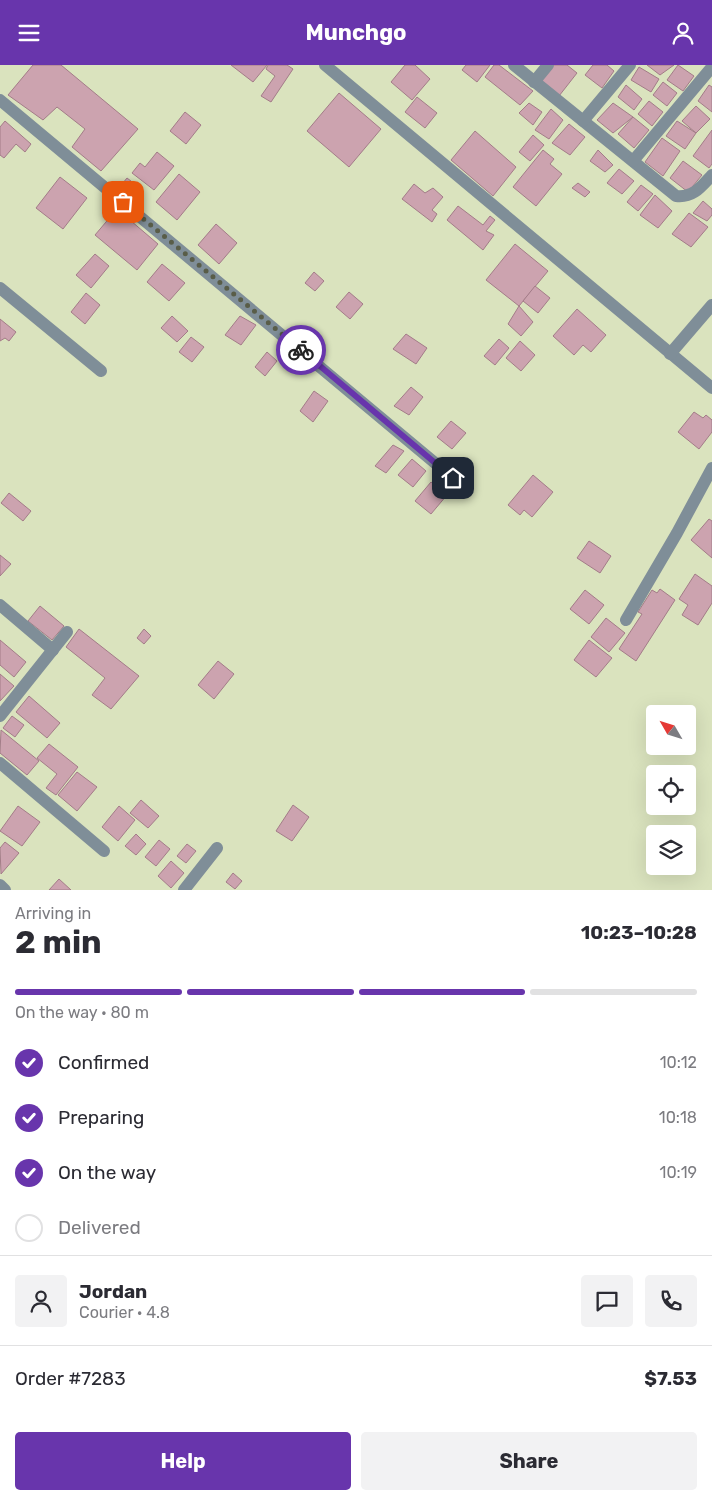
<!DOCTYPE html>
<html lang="en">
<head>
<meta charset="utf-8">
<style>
	body { margin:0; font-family:Rubik,sans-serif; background:#f2f2f3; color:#2b2b33; height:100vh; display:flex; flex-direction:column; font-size:19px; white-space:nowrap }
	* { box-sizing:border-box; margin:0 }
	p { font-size:16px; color:#7c7c81 }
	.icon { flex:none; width:28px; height:28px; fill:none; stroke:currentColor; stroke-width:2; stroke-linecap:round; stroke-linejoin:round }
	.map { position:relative; height:825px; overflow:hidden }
	.sheet { display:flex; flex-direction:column; background:#fff; flex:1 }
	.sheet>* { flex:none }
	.needle { width:32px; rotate:309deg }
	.fabs { position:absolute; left:646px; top:640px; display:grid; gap:10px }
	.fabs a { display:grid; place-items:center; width:50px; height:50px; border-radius:5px; background:#fff; box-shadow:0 5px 20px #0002; font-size:25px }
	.pin { position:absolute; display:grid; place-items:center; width:42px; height:42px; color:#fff; margin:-21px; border-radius:10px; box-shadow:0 2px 8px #0006 }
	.courier { position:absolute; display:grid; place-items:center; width:50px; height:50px; margin:-25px; border:4px solid #6835ac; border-radius:50%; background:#fff; color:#222; box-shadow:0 1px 6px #0007 }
	.head em { font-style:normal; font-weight:700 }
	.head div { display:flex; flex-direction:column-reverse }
	.head { display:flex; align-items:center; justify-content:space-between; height:85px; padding:0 15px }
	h1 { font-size:32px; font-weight:700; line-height:38px }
	.bar { display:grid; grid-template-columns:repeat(4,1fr); gap:8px 5px; align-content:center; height:60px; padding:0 15px }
	.bar i { height:6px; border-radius:4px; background:#e1e1e2 }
	.bar .current { background:#6835ac }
	.bar p { grid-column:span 4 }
	.line { display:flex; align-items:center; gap:12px; padding:0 15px; border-top:1px solid #e1e1e2 }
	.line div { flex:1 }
	.round { display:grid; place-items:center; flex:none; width:52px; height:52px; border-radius:5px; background:#f2f2f3 }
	ol { padding:0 15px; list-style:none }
	li { display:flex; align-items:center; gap:15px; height:55px }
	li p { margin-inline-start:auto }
	li .icon { padding:5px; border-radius:50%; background:#6835ac; color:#fff; stroke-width:4 }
	li:last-child { color:#7c7c81 }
	li i { width:28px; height:28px; border:2px solid #e1e1e2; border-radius:50% }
	.primary-button { display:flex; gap:10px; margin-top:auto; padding:10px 15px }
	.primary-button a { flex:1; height:58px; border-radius:5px; background:#6835ac; color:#fff; font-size:20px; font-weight:700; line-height:58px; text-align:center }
	.primary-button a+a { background:#f2f2f3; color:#2b2b33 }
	header { display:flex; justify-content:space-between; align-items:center; height:65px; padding:0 15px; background:#6835ac; color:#fff; font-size:22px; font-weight:700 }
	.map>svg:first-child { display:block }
	.building { fill:#cca3af; stroke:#a37c88 }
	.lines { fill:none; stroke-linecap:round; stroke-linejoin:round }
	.street { stroke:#7f8e98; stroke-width:12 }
	.done { stroke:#595d48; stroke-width:5; stroke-dasharray:0 9 }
	.route { stroke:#6835ac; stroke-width:6 }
</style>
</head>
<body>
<header><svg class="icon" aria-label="menu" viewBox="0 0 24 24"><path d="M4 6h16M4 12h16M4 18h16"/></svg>Munchgo<svg class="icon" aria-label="person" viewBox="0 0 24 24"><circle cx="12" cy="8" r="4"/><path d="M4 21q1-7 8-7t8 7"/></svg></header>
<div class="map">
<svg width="712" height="825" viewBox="0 0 712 825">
	<rect width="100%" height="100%" fill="#dae3be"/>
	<g class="building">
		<path d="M33 0H61L138 64 101 106 72 82 85 64 57 42 43 55 8 30Z"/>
		<path d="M231 0H267L253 17Z"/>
		<path d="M268 0H287L293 4 271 37 261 31 275 11 266 4Z"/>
		<path d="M405 0H415L430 14 412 35 391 17Z"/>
		<path d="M466 0H490L477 17 462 5Z"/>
		<path d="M494 0H499L533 26 520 40 485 12Z"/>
		<path d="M551 0H567L577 8 559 31 539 14Z"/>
		<path d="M593 0H607L614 6 602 23 585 10Z"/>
		<path d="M647 0H674L660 10Z"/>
		<path d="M678 0 694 11 683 26 667 15Z"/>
		<path d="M639 2 659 14 651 27 631 15Z"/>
		<path d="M663 17 677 28 667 41 653 30Z"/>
		<path d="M626 20 642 34 634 45 618 32Z"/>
		<path d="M709 20 712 22V47L698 36Z"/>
		<path d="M339 28 381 64 349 102 307 66Z"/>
		<path d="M417 32 437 48 425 63 405 47Z"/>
		<path d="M649 36 663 47 652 61 638 49Z"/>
		<path d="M529 38 542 47 533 60 519 48Z"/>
		<path d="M613 38 633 52 613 68 597 55Z"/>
		<path d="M696 41 710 54 696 68 682 56Z"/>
		<path d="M551 44 563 55 549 74 535 65Z"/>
		<path d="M185 47 201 60 186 79 170 66Z"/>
		<path d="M633 52 649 65 634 83 618 69Z"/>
		<path d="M5 56 31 79 25 87 16 79 4 93 0 90V62Z"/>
		<path d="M677 56 696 68 685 84 666 71Z"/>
		<path d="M569 59 585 72 570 90 552 78Z"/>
		<path d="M712 65V99L709 103 693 91Z"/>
		<path d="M475 66 516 102 493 131 451 95Z"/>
		<path d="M533 70 544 80 530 96 519 87Z"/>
		<path d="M662 73 680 86 663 111 645 97Z"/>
		<path d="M543 85 554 94 550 99 562 109 536 141 513 122Z"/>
		<path d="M598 85 613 100 605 107 590 96Z"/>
		<path d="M157 87 174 101 154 125 132 108 140 98 145 102Z"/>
		<path d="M683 96 702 110 688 127 670 113Z"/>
		<path d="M619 104 634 116 622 129 607 118Z"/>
		<path d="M179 109 200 127 177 155 156 137Z"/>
		<path d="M60 112 87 133 63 164 36 143Z"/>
		<path d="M127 113 140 123 131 135 118 124Z"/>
		<path d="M578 118 590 127 585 132 572 123Z"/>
		<path d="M414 119 425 128 433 123 443 132 432 145 437 149 432 157 402 134Z"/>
		<path d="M641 120 653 129 638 146 627 137Z"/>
		<path d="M655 130 672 146 658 163 640 150Z"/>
		<path d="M703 136 712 144V150L707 156 693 148Z"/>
		<path d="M458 141 483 160 490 151 495 155 486 166 494 170 483 185 447 155Z"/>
		<path d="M117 144 158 179 137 205 95 170Z"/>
		<path d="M689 148 708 162 691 182 672 169Z"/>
		<path d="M216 159 237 178 219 199 198 180Z"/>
		<path d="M515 179 548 206 519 241 486 215Z"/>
		<path d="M95 189 109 201 91 223 76 210Z"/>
		<path d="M162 199 185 218 169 236 147 217Z"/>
		<path d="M314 207 324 216 315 226 305 218Z"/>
		<path d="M535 221 550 233 538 248 523 236Z"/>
		<path d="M349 227 363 239 350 254 336 242Z"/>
		<path d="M86 228 100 240 85 259 71 247Z"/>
		<path d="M519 241 533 257 521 271 508 259Z"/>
		<path d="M577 244 606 270 591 287 583 280 574 290 553 271Z"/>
		<path d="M172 251 188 266 177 277 161 263Z"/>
		<path d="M240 251 256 260 241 280 225 270Z"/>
		<path d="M0 254 16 267 9 276 5 273 0 276Z"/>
		<path d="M406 269 427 283 416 299 393 284Z"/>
		<path d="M191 272 204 282 192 297 179 287Z"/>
		<path d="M499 274 509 283 495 300 484 291Z"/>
		<path d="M520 276 535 290 521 306 506 293Z"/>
		<path d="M267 287 277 296 265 311 255 302Z"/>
		<path d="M411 322 423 332 409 350 394 341Z"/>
		<path d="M314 326 328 336 313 357 300 346Z"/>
		<path d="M694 347 703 353 706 350 712 355V367L699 384 678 367Z"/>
		<path d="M451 356 466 368 452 384 437 372Z"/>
		<path d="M393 380 404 386 386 408 375 401Z"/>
		<path d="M412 394 426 406 413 422 398 410Z"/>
		<path d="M533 410 553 427 532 452 524 445 520 450 508 440Z"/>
		<path d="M431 417 447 430 431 449 415 436Z"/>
		<path d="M9 428 31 446 23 456 1 438Z"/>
		<path d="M709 454 712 456V493L691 475Z"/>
		<path d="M589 476 611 491 600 508 577 493Z"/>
		<path d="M0 490 11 499 0 511Z"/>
		<path d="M695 509 712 521V538L698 560 682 550 688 540 679 534Z"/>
		<path d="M660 524 675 535 636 596 619 584 642 549 638 547 652 525 657 528Z"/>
		<path d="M585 525 604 540 589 559 570 544Z"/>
		<path d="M40 541 64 561 52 575 28 556Z"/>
		<path d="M606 553 625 568 609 587 591 572Z"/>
		<path d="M79 564 139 611 111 644 92 630 105 613 66 582Z"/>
		<path d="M144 564 151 571 144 579 137 573Z"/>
		<path d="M0 575 26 597 14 612 0 600Z"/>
		<path d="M589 575 612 593 596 612 574 595Z"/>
		<path d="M218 596 234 609 214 634 198 620Z"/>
		<path d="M0 609 14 621 0 636Z"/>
		<path d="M29 631 60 658 47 673 16 647Z"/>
		<path d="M12 651 24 660 15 672 3 663Z"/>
		<path d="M1 665 39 696 27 710 0 688Z"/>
		<path d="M49 679 78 702 56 730 46 723 57 709 37 693Z"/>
		<path d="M77 707 97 722 77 746 58 730Z"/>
		<path d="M141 735 159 751 148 763 130 748Z"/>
		<path d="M293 740 309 752 292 776 276 766Z"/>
		<path d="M18 741 40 757 22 781 0 766Z"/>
		<path d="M119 741 135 755 118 776 102 762Z"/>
		<path d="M136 769 146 779 136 790 125 781Z"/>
		<path d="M159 775 170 784 156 801 145 792Z"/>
		<path d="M5 777 19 788 1 809 0 783Z"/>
		<path d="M187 779 196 786 186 798 177 791Z"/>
		<path d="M171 796 184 808 171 823 158 811Z"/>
		<path d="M233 808 242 816 235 824 226 817Z"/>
		<path d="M59 814 71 825H49Z"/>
	</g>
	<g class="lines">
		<g class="street">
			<path d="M325 0 712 323"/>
			<path d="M514 0 676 131C693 133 701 122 712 110"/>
			<path d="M534 17 548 0"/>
			<path d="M0 35 453 413"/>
			<path d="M583 56 630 0"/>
			<path d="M633 96 712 2"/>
			<path d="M0 223 101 306"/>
			<path d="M670 289 712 240"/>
			<path d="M0 540 53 585"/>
			<path d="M626 555 677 468 712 403"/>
			<path d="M0 651 67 567"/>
			<path d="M0 698 104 786"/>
			<path d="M0 820 5 825"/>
			<path d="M184 825 217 783"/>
		</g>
	</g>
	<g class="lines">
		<path class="done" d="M123 137 301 285"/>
		<path class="route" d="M301 285 453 413"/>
	</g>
</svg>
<div class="fabs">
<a><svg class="needle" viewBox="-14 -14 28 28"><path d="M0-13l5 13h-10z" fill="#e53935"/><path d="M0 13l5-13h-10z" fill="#7c7c81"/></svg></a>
<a><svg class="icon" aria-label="locate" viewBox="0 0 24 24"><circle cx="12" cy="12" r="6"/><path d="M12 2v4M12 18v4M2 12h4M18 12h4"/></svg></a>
<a><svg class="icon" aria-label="layers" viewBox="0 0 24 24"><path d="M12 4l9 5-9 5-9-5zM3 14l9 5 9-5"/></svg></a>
</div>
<div class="pin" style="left:123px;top:137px;background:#ea580c"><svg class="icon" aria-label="bag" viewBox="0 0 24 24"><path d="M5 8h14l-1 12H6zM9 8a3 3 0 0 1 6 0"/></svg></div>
<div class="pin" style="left:453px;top:413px;background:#1f2937"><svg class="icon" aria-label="home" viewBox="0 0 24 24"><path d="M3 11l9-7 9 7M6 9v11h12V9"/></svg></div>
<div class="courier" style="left:301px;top:285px"><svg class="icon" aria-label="bike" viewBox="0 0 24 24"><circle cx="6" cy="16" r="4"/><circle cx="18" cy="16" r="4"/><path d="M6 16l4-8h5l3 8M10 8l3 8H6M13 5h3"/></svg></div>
</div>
<section class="sheet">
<div class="head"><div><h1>2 min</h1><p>Arriving in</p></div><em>10:23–10:28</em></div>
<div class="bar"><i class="current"></i><i class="current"></i><i class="current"></i><i></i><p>On the way · 80 m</p></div>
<ol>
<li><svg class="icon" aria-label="check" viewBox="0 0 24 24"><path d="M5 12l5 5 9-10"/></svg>Confirmed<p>10:12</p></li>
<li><svg class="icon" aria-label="check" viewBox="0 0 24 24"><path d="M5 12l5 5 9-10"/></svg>Preparing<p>10:18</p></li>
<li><svg class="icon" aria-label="check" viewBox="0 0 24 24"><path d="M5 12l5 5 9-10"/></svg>On the way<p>10:19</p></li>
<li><i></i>Delivered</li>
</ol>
<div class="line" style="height:90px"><a class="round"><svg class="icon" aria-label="person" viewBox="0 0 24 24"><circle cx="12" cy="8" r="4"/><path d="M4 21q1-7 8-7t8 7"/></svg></a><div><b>Jordan</b><p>Courier · 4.8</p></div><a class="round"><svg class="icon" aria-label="chat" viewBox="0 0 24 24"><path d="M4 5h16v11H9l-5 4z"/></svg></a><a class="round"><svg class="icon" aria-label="phone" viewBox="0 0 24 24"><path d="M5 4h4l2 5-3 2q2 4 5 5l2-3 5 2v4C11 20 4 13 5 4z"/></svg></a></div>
<div class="line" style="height:65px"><div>Order #7283</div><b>$7.53</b></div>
<div class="primary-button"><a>Help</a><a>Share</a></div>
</section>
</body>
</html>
